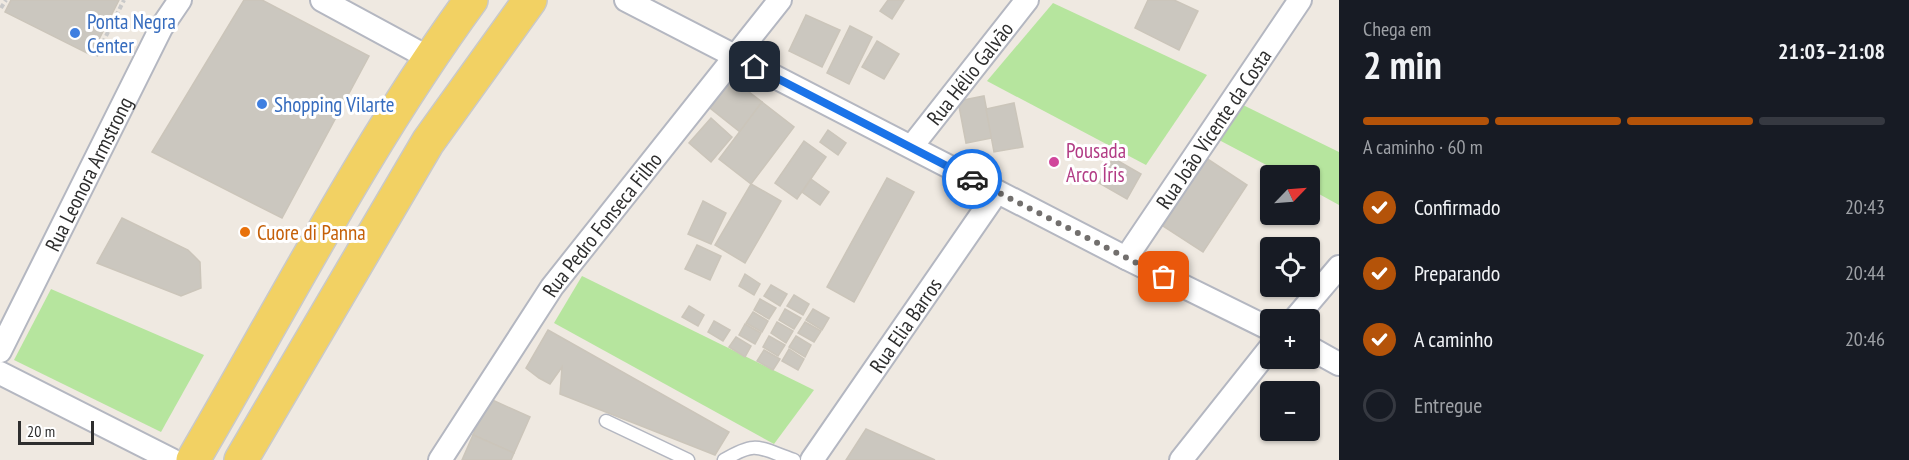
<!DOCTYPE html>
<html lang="pt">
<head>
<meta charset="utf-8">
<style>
	body { margin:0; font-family:"PT Sans Narrow",sans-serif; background:#20242c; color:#f1f3f6; height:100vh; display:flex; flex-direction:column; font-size:22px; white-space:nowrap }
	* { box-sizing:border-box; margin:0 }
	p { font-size:20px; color:#9ea1a6 }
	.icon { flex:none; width:33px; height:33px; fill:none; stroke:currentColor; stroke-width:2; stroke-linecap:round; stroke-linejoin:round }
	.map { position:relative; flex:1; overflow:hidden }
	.sheet { display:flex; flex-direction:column; background:#171b24; width:570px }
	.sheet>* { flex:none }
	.needle { width:39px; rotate:65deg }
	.tools { position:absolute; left:1260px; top:165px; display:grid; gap:12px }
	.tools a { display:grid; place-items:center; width:60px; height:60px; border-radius:6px; background:#171b24; box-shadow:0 2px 4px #0004; font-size:30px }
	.scale { position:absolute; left:18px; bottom:15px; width:76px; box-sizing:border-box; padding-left:6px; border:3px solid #2e2e2e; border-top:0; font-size:16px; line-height:21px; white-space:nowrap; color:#2e2e2e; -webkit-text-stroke:4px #fff; paint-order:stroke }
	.pin { position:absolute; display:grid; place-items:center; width:51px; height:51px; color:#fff; margin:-26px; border-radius:12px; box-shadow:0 3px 9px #0006 }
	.courier { position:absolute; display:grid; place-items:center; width:60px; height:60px; margin:-30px; border:4px solid #1a73e8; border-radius:50%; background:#fff; color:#222; box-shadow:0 2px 8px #0007 }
	.headline em { font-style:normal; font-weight:600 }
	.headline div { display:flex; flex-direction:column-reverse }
	.headline { display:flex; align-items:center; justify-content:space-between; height:102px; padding:0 24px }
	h1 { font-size:39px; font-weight:600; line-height:45px }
	.bar { display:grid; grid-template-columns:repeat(4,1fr); gap:9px 6px; align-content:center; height:72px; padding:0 24px }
	.bar i { height:8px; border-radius:4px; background:#363941 }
	.bar .selected { background:#b45309 }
	.bar p { grid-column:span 4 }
	ol { padding:0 24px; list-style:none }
	li { display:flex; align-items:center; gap:18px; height:66px }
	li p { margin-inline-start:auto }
	li .icon { padding:6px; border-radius:50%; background:#b45309; color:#fff; stroke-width:4 }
	li:last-child { color:#9ea1a6 }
	li i { width:33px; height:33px; border:3px solid #363941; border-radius:50% }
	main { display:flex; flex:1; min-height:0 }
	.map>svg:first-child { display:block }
	.grass { fill:#b6e59e }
	.building { fill:#cbc7bf; stroke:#cbc5ba; stroke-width:1.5 }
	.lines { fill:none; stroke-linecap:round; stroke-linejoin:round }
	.lane-casing { stroke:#b4b7c1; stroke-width:15 }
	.street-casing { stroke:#b4b7c1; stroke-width:26 }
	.primary-casing { stroke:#c9c9c9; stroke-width:36 }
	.path { stroke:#c9c9c9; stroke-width:4; stroke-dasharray:4.5 3; stroke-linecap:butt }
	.lane { stroke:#fff; stroke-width:12 }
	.street { stroke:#fff; stroke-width:22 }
	.primary { stroke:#f2d163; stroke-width:33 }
	.done { stroke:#726f6d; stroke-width:6; stroke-dasharray:0 10.8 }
	.route { stroke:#1a73e8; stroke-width:8 }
	.shop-dot { fill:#3f7fe0; stroke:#fff; stroke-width:2 }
	.hotel-dot { fill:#d1479c; stroke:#fff; stroke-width:2 }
	.food-dot { fill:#e8710a; stroke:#fff; stroke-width:2 }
	.labels { text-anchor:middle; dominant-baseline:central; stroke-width:6; stroke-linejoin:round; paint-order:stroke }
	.shop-label { font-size:21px; fill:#366cbe; stroke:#fff; text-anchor:start }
	.street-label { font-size:21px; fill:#2e2e2e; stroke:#fff }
	.hotel-label { font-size:21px; fill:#b23c85; stroke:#fff; text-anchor:start }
	.food-label { font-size:21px; fill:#c56008; stroke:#fff; text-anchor:start }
</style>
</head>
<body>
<main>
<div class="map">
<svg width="1339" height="460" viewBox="0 0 1339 460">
	<rect width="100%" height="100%" fill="#efe9e1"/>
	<g class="grass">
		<path d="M1053 3 1207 75 1146 165 987 81Z"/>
		<path d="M1243 105 1339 152V205L1310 189V176L1285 175 1219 140Z"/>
		<path d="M582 276 814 390 774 444 554 323Z"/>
		<path d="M51 289 204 355 161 432 14 360Z"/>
	</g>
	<g class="building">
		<path d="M11 0H119L91 55 5 12Z"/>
		<path d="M244 0H262L369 56 282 218 152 152Z"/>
		<path d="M888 0H904L892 19 880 11Z"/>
		<path d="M1148 0H1174L1198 11 1179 50 1135 28Z"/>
		<path d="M806 15 840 30 822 67 789 51Z"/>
		<path d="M850 26 872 37 849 84 827 73Z"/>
		<path d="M877 41 899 54 884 79 862 67Z"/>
		<path d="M732 79 762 102 740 132 710 108Z"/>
		<path d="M984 96 992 138 966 143 958 101Z"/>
		<path d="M762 102 794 127 751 184 719 159Z"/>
		<path d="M1014 103 1023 147 994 152 986 109Z"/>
		<path d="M711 118 732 137 711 162 689 143Z"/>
		<path d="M828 130 846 143 838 155 820 142Z"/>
		<path d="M804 141 826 157 797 199 775 183Z"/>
		<path d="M1113 158 1141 174 1127 199 1099 183Z"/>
		<path d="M1206 158 1247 185 1203 252 1163 226Z"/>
		<path d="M887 178 914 192 854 302 827 287Z"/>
		<path d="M811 179 829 192 820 205 802 192Z"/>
		<path d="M751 184 781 201 745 263 715 245Z"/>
		<path d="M703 201 726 213 711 244 688 234Z"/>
		<path d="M122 218 188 250 200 262 201 288 181 296 97 263Z"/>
		<path d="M697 245 721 256 710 280 685 269Z"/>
		<path d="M745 274 760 284 754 295 739 286Z"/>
		<path d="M771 285 787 294 780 306 764 296Z"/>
		<path d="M794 295 809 304 803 315 787 306Z"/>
		<path d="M760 299 776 308 769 319 754 310Z"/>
		<path d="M689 306 704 315 698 326 682 317Z"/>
		<path d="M785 309 801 318 794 329 779 320Z"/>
		<path d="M813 309 829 318 822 330 806 320Z"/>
		<path d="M753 312 768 321 762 332 746 323Z"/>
		<path d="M714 321 730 330 723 341 708 332Z"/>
		<path d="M777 322 793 331 786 343 771 333Z"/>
		<path d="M805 322 821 331 814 342 798 333Z"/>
		<path d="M745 324 761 333 755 344 739 335Z"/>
		<path d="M548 330 729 432 715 455 560 394 562 367 550 384 539 378 526 368Z"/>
		<path d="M769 336 785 345 778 356 763 347Z"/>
		<path d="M796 336 811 345 805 357 789 347Z"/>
		<path d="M736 337 751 346 745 357 729 347Z"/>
		<path d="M789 349 804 359 798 370 782 361Z"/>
		<path d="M764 350 780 359 773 370 757 361Z"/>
		<path d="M488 398 530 417 514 453 473 435Z"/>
		<path d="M866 429 935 460H846Z"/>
		<path d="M473 435 514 453 511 460H462Z"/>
	</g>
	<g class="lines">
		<g class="lane-casing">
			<g id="lane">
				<path d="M606 421 688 460"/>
				<path d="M724 460C757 440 759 448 794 460"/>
			</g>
		</g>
		<g class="street-casing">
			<g id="street">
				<path d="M322 0 429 58"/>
				<path d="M626 0 1126 258 1270 329"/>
				<path id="s1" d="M912 146 1027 0"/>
				<path id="s2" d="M1126 258 1300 0"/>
				<path d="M1294 320 1339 267"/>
				<path d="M1310 348 1339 364"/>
				<path id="s3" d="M0 351 161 28 180 0"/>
				<path d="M0 373 172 460"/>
				<path id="s4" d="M440 460 552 287 780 0"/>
				<path id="s5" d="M812 460 997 192"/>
				<path d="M1181 460 1270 348"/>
			</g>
		</g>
		<g class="primary-casing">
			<g id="primary">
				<path d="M193 460C284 305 365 145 471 0"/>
				<path d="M241 460 428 142 530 0"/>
			</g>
		</g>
		<g class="path">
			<path d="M1 8 6 0"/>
			<path d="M96 56 124 0"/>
		</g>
		<use href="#lane" class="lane"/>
		<use href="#street" class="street"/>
		<use href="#primary" class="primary"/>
	</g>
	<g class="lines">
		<path class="done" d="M972 179 1164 277"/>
		<path class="route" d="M755 67 972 179"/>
	</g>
	<g class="shop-dot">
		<circle cx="75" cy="33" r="6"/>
		<circle cx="262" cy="104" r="6"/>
	</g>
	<circle class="hotel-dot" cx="1054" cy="162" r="6"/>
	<circle class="food-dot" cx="245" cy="232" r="6"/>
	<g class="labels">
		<g class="shop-label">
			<text x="87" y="21">Ponta Negra<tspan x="87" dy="24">Center</tspan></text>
			<text x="274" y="104">Shopping Vilarte</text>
		</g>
		<g class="street-label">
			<text stroke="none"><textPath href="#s1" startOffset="93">Rua Hélio Galvão</textPath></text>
			<text stroke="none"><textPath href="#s2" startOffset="156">Rua João Vicente da Costa</textPath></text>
			<text stroke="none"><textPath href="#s3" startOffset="198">Rua Leonora Armstrong</textPath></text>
			<text stroke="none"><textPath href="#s4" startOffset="286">Rua Pedro Fonseca Filho</textPath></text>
			<text stroke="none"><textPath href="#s5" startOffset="164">Rua Elia Barros</textPath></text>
		</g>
		<g class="hotel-label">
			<text x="1066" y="150">Pousada<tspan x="1066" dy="24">Arco Íris</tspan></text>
		</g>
		<g class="food-label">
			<text x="257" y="232">Cuore di Panna</text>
		</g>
	</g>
</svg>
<div class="tools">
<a><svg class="needle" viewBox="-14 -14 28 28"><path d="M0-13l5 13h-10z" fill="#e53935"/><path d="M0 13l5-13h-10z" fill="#9ea1a6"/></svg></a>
<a><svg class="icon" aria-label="locate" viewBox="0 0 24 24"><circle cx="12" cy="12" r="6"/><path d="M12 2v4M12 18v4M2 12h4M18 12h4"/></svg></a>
<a>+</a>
<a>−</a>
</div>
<div class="scale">20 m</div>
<div class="pin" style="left:1164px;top:277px;background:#ea580c"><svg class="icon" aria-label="bag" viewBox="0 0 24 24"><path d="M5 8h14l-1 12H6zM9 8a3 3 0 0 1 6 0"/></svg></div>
<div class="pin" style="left:755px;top:67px;background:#1f2937"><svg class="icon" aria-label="home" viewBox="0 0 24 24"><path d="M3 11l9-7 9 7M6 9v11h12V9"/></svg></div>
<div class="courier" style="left:972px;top:179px"><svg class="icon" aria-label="car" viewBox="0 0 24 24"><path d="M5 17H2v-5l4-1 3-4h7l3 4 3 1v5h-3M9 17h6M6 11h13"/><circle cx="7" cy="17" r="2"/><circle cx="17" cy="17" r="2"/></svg></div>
</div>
<section class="sheet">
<div class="headline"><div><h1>2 min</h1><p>Chega em</p></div><em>21:03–21:08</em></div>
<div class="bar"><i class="selected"></i><i class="selected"></i><i class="selected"></i><i></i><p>A caminho · 60 m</p></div>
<ol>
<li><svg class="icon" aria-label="check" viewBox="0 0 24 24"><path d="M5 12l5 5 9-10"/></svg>Confirmado<p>20:43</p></li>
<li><svg class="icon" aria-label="check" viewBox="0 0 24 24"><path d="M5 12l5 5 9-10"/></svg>Preparando<p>20:44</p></li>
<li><svg class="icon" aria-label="check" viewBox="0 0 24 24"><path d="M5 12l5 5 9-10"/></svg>A caminho<p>20:46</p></li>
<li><i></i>Entregue</li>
</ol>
</section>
</main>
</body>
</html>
